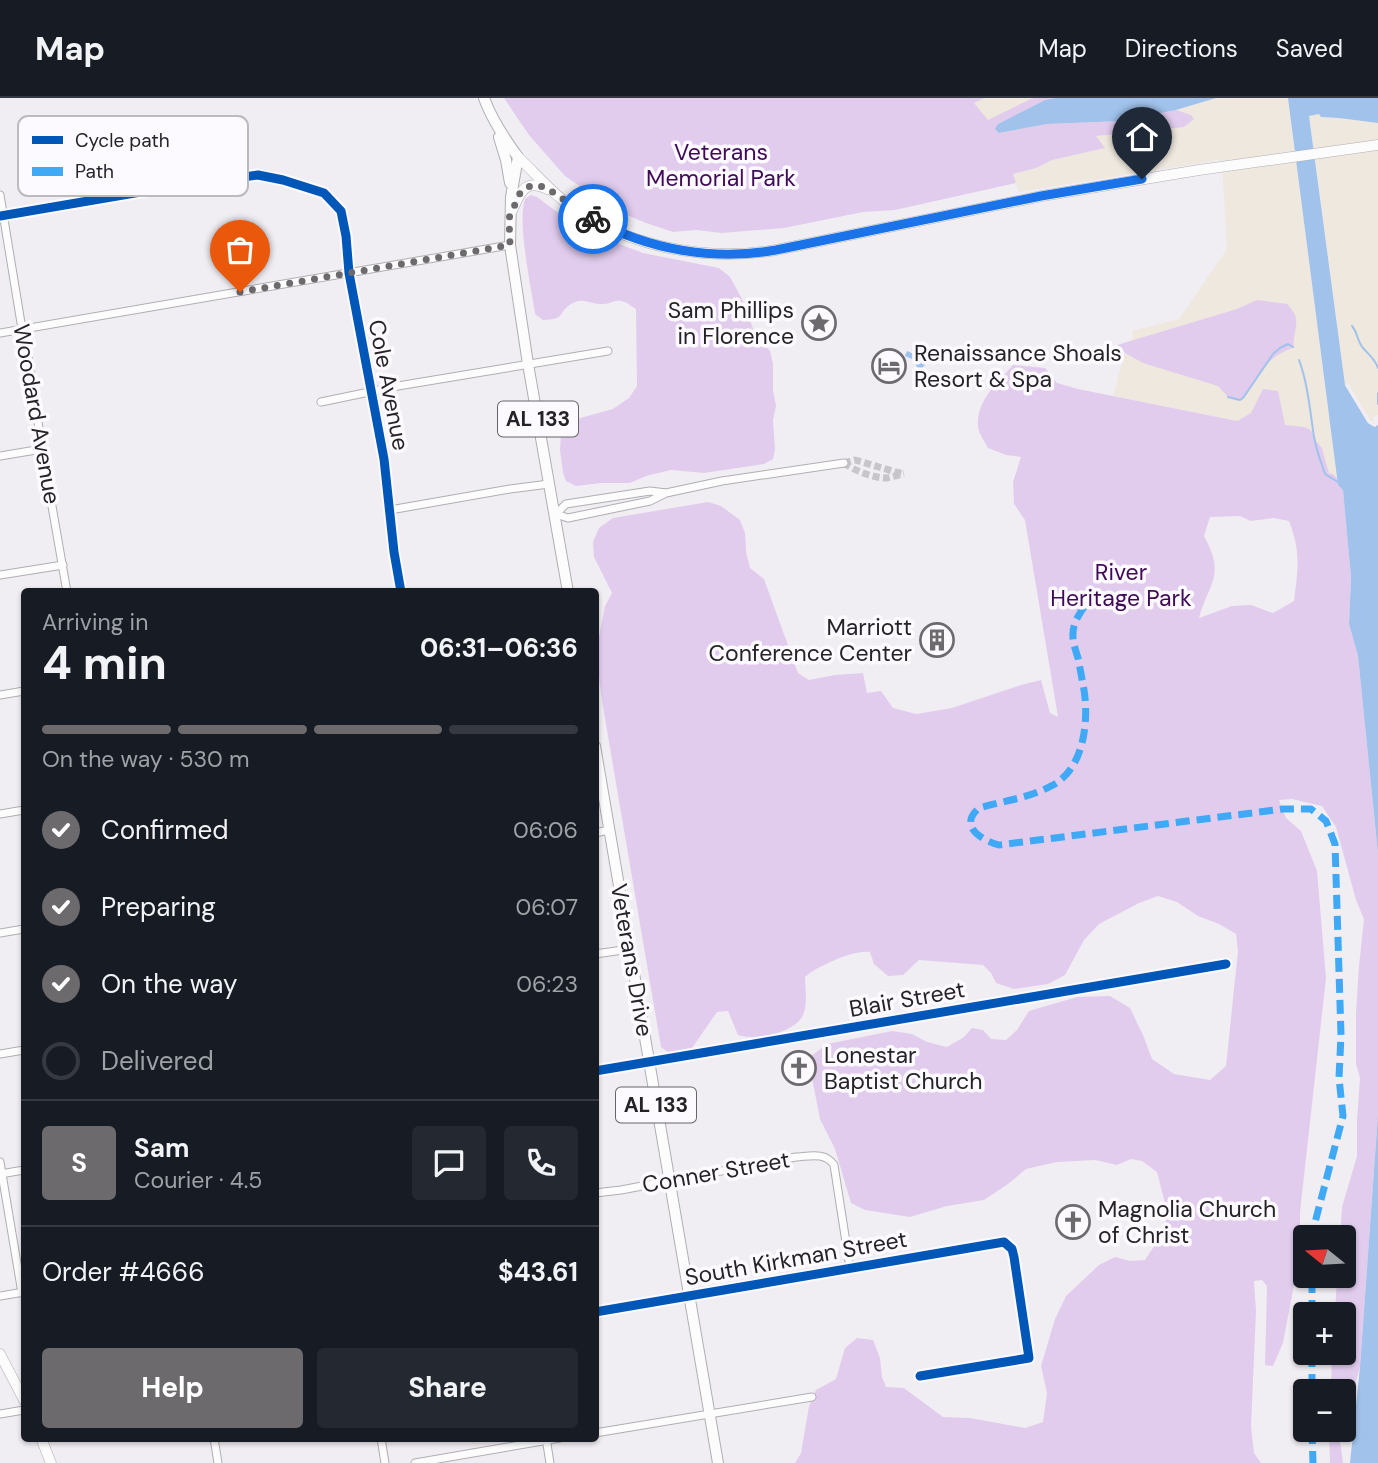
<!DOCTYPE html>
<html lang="en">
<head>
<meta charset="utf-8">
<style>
	body { margin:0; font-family:"DM Sans",sans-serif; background:#242831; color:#f1f3f6; height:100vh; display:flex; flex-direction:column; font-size:26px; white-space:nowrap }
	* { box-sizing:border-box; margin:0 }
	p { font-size:23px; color:#9ea1a6 }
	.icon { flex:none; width:38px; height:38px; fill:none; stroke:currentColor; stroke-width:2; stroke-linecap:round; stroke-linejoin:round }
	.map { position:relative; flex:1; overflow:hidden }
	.details { position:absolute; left:21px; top:490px; width:578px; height:854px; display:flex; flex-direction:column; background:#171b24; border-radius:7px; box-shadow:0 2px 5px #0004 }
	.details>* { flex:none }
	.needle { width:46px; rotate:288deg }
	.buttons { position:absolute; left:1293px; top:1127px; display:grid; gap:14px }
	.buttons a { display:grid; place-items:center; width:63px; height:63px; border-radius:7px; background:#171b24; box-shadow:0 2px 5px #0004; font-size:35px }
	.pin { position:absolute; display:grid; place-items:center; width:60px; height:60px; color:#fff; margin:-72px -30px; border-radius:50% 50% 50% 0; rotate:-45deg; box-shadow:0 0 7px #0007 }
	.pin .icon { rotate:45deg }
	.courier { position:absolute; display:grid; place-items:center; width:70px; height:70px; margin:-35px; border:5px solid #1a73e8; border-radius:50%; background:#fff; color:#222; box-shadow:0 2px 9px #0007 }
	.summary em { font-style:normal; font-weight:700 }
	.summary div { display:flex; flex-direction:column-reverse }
	.summary { display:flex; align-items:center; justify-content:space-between; height:119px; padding:0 21px }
	h1 { font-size:46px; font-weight:700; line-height:52px }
	.bar { display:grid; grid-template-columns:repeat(4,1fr); gap:10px 7px; align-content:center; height:84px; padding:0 21px }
	.bar i { height:9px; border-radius:5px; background:#363941 }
	.bar .current { background:#6d6a6e }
	.bar p { grid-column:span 4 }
	.line { display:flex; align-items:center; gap:18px; padding:0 21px; border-top:2px solid #363941 }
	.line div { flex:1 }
	.round { display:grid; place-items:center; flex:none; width:74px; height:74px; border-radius:7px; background:#242831 }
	ol { padding:0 21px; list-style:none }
	li { display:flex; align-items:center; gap:21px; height:77px }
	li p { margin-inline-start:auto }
	li .icon { padding:7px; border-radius:50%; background:#6d6a6e; color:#fff; stroke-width:4 }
	li:last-child { color:#9ea1a6 }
	li i { width:38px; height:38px; border:4px solid #363941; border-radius:50% }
	.action { display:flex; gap:14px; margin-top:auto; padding:14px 21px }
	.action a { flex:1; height:80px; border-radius:7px; background:#6d6a6e; color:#fff; font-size:28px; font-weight:700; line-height:80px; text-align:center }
	.action a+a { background:#242831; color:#f1f3f6 }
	header { display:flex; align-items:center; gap:42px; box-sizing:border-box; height:98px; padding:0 35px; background:#171b24; border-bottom:2px solid #363941 }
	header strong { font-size:33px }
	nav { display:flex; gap:38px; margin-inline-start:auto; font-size:24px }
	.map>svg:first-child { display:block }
	.industrial { fill:#efe8df }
	.green { fill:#e1ccee; fill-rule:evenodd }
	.water { fill:#a0c2eb }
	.pier { fill:#f1eef3 }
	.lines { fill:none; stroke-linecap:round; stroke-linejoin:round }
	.stream { stroke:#a0c2eb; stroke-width:2 }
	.minor-tunnel { stroke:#c8c5ca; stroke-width:7; stroke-dasharray:7 3.5; stroke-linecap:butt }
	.minor-casing { stroke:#b0aeb2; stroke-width:9 }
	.secondary-casing { stroke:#b0aeb2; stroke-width:11 }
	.primary-casing { stroke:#b0aeb2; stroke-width:12 }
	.minor { stroke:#fdfcfd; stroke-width:7 }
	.secondary { stroke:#fdfcfd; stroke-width:10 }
	.primary { stroke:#fdfcfd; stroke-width:10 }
	.quiet { stroke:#3fa9f5; stroke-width:7; stroke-dasharray:14 7; stroke-linecap:butt }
	.cycleway-casing { stroke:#fdfaff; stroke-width:13 }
	.cycleway { stroke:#0057b8; stroke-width:9 }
	.done { stroke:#6d6a6e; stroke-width:7; stroke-dasharray:0 12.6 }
	.route { stroke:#1a73e8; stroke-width:9 }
	.labels { text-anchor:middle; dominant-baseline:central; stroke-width:7; stroke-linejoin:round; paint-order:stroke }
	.shield { fill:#fdfaff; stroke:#666468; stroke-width:2 }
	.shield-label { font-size:21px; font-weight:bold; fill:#262327 }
	.park-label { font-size:23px; fill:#3f0a56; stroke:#fdfaff }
	.poi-label { font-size:23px; fill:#262327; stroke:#fdfaff; text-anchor:start }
	.street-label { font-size:23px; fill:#262327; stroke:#fdfaff }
	.key { fill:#fdfaff; stroke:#bcbabe; stroke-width:2 }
	.key-label { font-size:19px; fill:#262327 }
</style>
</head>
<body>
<header>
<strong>Map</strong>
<nav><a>Map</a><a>Directions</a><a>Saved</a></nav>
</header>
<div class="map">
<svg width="1378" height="1365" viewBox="0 0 1378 1365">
	<rect width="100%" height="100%" fill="#f1eef3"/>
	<g class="industrial">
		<path d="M984 0H1055L1045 2 998 26 1121 23 1176 12 1197 6 1196 0H1288L1337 380 1333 376H1329L1322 350 1315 342 1311 332 1304 329 1237 323 1113 298 1124 257 1133 240 1132 233 1179 221 1227 151 1222 64 1219 62 1019 94 1006 59 973 5Z"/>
		<path d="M1320 16 1321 19 1339 20 1378 25V320L1375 329 1345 287 1309 17Z"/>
	</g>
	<g class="green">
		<path d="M504 0H984L974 5 988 22 1033 0H1055L1045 2 998 26 1000 35 1047 26 1121 23 1176 12 1191 17 1194 21 1184 29 1096 38 1105 50 1052 62 1036 70 1013 76 1016 85 895 112 863 114 784 130 722 135 696 132 673 134 646 125 615 112 565 78 529 37Z"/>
		<path d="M531 97 537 99 564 119 595 137 643 155 719 170 730 179 741 199 756 238 770 253 773 266V292L776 308 773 322 775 352 773 361 764 366 704 375 671 372 646 378 630 385H601L576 388 566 383 563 375 560 352 561 335 573 322 613 311 629 300 637 288 636 211C631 208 627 204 621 203 614 202 610 206 604 206 591 207 583 198 571 206 556 216 567 221 543 222L535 216C531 188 517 125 525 101Z"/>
		<path d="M1257 202 1287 206C1290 209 1293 213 1295 217 1299 228 1292 238 1294 249 1285 253 1276 257 1269 264 1258 276 1253 292 1240 302L1228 299 1218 288 1143 265 1125 255 1117 247 1237 211Z"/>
		<path d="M1013 267 1045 270 1057 285 1078 291 1237 323 1251 315 1263 291 1278 293 1285 327 1304 329 1311 332 1315 342 1322 350 1329 375 1333 376 1337 380 1338 387 1343 391 1351 479 1349 526 1358 558 1378 756V1016L1360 1269 1344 1326V1293H1331L1332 1255H1344V1216H1335L1337 1178H1344V1139H1340L1342 1109 1357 1058V1022L1360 980 1356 966V915L1359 868 1364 821 1356 802 1336 729 1322 708 1292 701 1279 702 1286 720 1301 733 1317 773 1326 880 1300 1114V1156L1283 1245 1273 1268 1265 1267 1267 1188 1262 1182 1254 1183 1256 1213 1251 1329 1254 1355 1261 1365H795L801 1355 809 1308 816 1292 836 1281 845 1250 857 1240 873 1242 880 1260 882 1279 886 1289 904 1290 943 1319 970 1320 1025 1330 1043 1324 1047 1295 1041 1268 1055 1221 1066 1198 1099 1167 1115 1159 1130 1163 1145 1162 1160 1139 1168 1117 1157 1074 1142 1063 1131 1061 1117 1067 1095 1062 1057 1064 1026 1071 1008 1086 984 1102 947 1108 910 1119 865 1112 851 1105 835 1051 820 1021 811 975V958L827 946 892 933 912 936 927 944 947 949 964 939 972 930 983 932 991 941 1006 942 1017 932 1029 913 1077 899 1110 898 1130 910 1143 937 1152 961 1174 976 1210 982 1226 968 1238 853 1236 836 1219 826 1198 818 1177 804 1158 798 1139 805 1099 826 1084 842 1065 877 1048 886 1014 891 996 885 991 875 983 867 919 862 903 877 888 878 874 866 870 854C855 851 817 868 805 879 805 891 808 906 803 917 795 935 755 943 738 937L728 913 717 914 692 950 668 954 661 949 602 603 596 554 605 508 612 495 594 459 593 444 599 430 613 420 708 404 721 408 740 422 745 435 746 454 750 470 764 481 798 575 809 582 835 577 863 575 867 595 881 593 893 610 916 616 952 610 1021 587 1041 582 1050 615 1058 619 1025 422 1014 406 1013 384 1021 359 1006 357 988 350C985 344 979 336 978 329 976 303 997 285 1013 267ZM1240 418 1251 423 1274 420 1289 423C1301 454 1298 471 1294 503L1273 515 1251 507 1232 508 1199 520C1209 484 1226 478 1204 438L1210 419Z"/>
		<path d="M1329 1332H1343L1340 1343 1343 1365H1330Z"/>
	</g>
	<g class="water">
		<path d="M1055 0H1216L1176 12 1121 23 1047 26 999 35 995 31 998 26 1045 2Z"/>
		<path d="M1288 0H1378V25L1339 20 1321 19 1319 16 1309 18 1345 287 1368 325 1375 329 1378 320V756L1358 558 1349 526 1351 479 1343 392 1338 387Z"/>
		<path d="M907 253 916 257H924L926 259V266L922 270V273C929 276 935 272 937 280L934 286H928L922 279 919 282 914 280V278L919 277 920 274C918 269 914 266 912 261L905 258Z"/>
		<path d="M1378 1016V1365H1350L1360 1269Z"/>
	</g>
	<path class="pier" d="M1349 286 1370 322 1373 324 1374 318 1378 317V328L1377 327 1375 329 1368 325 1345 287Z"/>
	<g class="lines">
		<g class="stream">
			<path d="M1352 228C1358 235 1357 243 1363 250 1369 257 1375 261 1378 270"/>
			<path d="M1299 262C1308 286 1310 313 1314 339 1316 351 1321 364 1325 376L1338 384"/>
			<path d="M1228 299 1240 302 1243 300 1273 256 1280 250 1288 246 1293 249"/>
			<path d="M1378 306V295"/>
		</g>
		<g class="minor-tunnel">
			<path d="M844 365C855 373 873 380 887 380 892 379 898 377 904 376"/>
			<path d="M844 365 855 362 903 376"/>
		</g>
		<g class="minor-casing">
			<g id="minor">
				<path d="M0 97 22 231 30 269 42 351 67 494"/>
				<path d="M0 118 164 90 258 77 283 82 324 95 341 113 346 138 349 175 384 361 394 454 401 494"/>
				<path d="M0 235 510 147"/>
				<path d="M321 304 398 288 608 253"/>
				<path d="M0 358 42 351"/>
				<path d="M666 395 650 393 566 406 556 416 568 420 650 403 666 395 722 383 844 365"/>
				<path d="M390 412 510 391 549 386"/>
				<path d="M0 477 63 467"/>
				<path d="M0 597 24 593"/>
				<path d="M0 716 24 712"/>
				<path d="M595 735 609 732"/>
				<path d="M0 835 24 831"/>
				<path d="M595 856 630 851"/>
				<path d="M0 956 24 952"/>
				<path d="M595 973 1226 866"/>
				<path d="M0 1064 22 1195"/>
				<path d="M0 1076 24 1072"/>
				<path d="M595 1095 621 1092 796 1059C811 1058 825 1054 834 1067L850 1170"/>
				<path d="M0 1198 24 1194"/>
				<path d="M595 1214 1004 1144 1012 1151 1014 1159 1029 1260 920 1278"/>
				<path d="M0 1316 24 1312"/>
				<path d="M595 1335 812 1299"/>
				<path d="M214 1340 218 1365"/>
				<path d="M381 1340 385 1365"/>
				<path d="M546 1340 550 1365"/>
				<path d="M415 1365 560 1340"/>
			</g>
		</g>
		<g class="secondary-casing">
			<g id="secondary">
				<path d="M518 59C535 75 550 93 569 107 628 149 705 164 776 152L1042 98 1199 72 1378 47"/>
				<path d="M512 113C520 95 524 80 547 91"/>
				<path d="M0 1256 24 1302"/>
				<path d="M41 1340 51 1365"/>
			</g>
		</g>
		<g class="primary-casing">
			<g id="primary">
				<path d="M484 0C492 22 504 40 518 59L511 99 510 147 528 266 568 494"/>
				<path d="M499 39 506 62 510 85"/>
				<path d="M595 648 718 1365"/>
			</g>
		</g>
		<use href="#minor" class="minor"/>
		<use href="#secondary" class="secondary"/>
		<use href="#primary" class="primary"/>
		<g class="quiet">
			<path d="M1084 509C1078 518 1072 527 1073 539 1073 546 1076 553 1078 560 1080 570 1082 581 1084 592 1089 624 1084 672 1051 688 1029 700 1003 703 979 710 958 728 981 742 999 747L1283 711H1311L1326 723 1335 746 1341 937 1339 980 1343 1018 1313 1132V1139"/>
			<path d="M1312 1216V1178"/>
			<path d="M1312 1255V1293"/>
			<path d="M1312 1332 1313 1365"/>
		</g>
		<g class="cycleway-casing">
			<g id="cycleway">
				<path d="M0 118 164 90 258 77 283 82 324 95 341 113 346 138 349 175 384 361 394 454 401 494"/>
				<path d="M595 973 1226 866"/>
				<path d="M595 1214 1004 1144 1012 1151 1014 1159 1029 1260 920 1278"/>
			</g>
		</g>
		<use href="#cycleway" class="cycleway"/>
	</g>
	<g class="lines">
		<path class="done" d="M240 194 510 147 509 120 521 93 532 87 545 89 593 121"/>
		<path class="route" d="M593 121C648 152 714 163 776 152L1041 98 1142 81"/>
	</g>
	<defs>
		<g id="sight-ring" transform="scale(1.75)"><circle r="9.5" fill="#fdfaff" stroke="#6d6a6e" stroke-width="1.5"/><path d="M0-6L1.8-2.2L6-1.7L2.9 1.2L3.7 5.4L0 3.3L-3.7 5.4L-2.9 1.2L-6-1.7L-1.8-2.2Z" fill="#6d6a6e"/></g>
		<g id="hotel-ring" transform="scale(1.75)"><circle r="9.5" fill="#fdfaff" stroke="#6d6a6e" stroke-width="1.5"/><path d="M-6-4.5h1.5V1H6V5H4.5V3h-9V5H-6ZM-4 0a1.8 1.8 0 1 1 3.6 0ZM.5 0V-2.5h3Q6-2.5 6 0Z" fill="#6d6a6e"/></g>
		<g id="building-ring" transform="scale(1.75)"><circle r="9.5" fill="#fdfaff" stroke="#6d6a6e" stroke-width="1.5"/><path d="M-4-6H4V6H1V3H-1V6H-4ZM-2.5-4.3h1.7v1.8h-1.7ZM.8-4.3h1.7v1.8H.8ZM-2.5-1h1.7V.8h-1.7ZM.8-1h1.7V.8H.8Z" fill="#6d6a6e"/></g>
		<g id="church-ring" transform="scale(1.75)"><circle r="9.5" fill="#fdfaff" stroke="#6d6a6e" stroke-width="1.5"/><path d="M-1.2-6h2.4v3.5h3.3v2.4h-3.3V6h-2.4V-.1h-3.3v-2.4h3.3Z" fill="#6d6a6e"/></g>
	</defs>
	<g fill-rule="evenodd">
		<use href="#sight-ring" x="819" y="225"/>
		<use href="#hotel-ring" x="889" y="268"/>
		<use href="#building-ring" x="937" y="542"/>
		<use href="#church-ring" x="799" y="970"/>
		<use href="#church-ring" x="1073" y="1124"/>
	</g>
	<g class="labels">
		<g class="shield">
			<rect x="498" y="303.5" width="80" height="35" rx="5"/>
			<rect x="616" y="989.5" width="80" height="35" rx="5"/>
		</g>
		<g class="shield-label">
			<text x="538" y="321">AL 133</text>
			<text x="656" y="1007">AL 133</text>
		</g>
		<g class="park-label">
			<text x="721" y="54">Veterans<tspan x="721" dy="26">Memorial Park</tspan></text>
			<text x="1121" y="474">River<tspan x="1121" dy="26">Heritage Park</tspan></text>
		</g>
		<g class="poi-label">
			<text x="794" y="212" text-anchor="end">Sam Phillips<tspan x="794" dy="26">in Florence</tspan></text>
			<text x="914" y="255">Renaissance Shoals<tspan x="914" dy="26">Resort &amp; Spa</tspan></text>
			<text x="912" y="529" text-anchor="end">Marriott<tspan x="912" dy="26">Conference Center</tspan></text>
			<text x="824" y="957">Lonestar<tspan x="824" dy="26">Baptist Church</tspan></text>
			<text x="1098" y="1111">Magnolia Church<tspan x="1098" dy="26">of Christ</tspan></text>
		</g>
		<g class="street-label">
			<text transform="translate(389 287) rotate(79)">Cole Avenue</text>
			<text transform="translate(37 316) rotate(80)">Woodard Avenue</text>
			<text transform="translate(632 862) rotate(80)">Veterans Drive</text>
			<text transform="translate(907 901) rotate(-10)">Blair Street</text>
			<text transform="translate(716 1074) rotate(-10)">Conner Street</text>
			<text transform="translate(796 1160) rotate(-10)">South Kirkman Street</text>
		</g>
	</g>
	<rect x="18" y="18" width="230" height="80" rx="10" class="key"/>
	<rect x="32" y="38" width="31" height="8" fill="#0057b8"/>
	<rect x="32" y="69" width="31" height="9" fill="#3fa9f5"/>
	<g class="key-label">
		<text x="75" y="49">Cycle path</text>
		<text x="75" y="80">Path</text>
	</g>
</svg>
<div class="buttons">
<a><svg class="needle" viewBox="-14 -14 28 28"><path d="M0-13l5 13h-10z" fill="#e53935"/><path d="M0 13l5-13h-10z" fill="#9ea1a6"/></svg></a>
<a>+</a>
<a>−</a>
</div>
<div class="pin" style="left:240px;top:194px;background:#ea580c"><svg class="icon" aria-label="bag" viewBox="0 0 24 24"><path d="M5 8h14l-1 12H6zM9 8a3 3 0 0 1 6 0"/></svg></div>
<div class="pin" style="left:1142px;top:81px;background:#1f2937"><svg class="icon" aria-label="home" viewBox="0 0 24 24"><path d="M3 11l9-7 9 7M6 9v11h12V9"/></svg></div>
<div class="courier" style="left:593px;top:121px"><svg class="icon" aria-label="bike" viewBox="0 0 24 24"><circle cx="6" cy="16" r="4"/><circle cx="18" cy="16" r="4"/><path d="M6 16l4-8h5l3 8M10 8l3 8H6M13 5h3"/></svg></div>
<section class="details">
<div class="summary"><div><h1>4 min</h1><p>Arriving in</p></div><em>06:31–06:36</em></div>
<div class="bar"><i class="current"></i><i class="current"></i><i class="current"></i><i></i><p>On the way · 530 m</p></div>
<ol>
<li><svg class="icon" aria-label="check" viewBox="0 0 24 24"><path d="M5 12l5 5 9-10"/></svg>Confirmed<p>06:06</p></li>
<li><svg class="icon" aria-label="check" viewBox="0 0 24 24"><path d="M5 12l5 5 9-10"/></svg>Preparing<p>06:07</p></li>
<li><svg class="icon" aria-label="check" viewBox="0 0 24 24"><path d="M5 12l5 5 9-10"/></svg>On the way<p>06:23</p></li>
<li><i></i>Delivered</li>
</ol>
<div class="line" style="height:126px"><b class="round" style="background:#6d6a6e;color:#fff">S</b><div><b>Sam</b><p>Courier · 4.5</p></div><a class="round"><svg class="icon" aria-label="chat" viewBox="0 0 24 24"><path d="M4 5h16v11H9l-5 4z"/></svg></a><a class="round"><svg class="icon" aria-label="phone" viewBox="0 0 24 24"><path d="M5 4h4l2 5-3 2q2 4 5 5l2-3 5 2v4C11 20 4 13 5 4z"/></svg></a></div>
<div class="line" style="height:91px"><div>Order #4666</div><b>$43.61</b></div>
<div class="action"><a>Help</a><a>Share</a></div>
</section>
</div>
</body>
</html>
